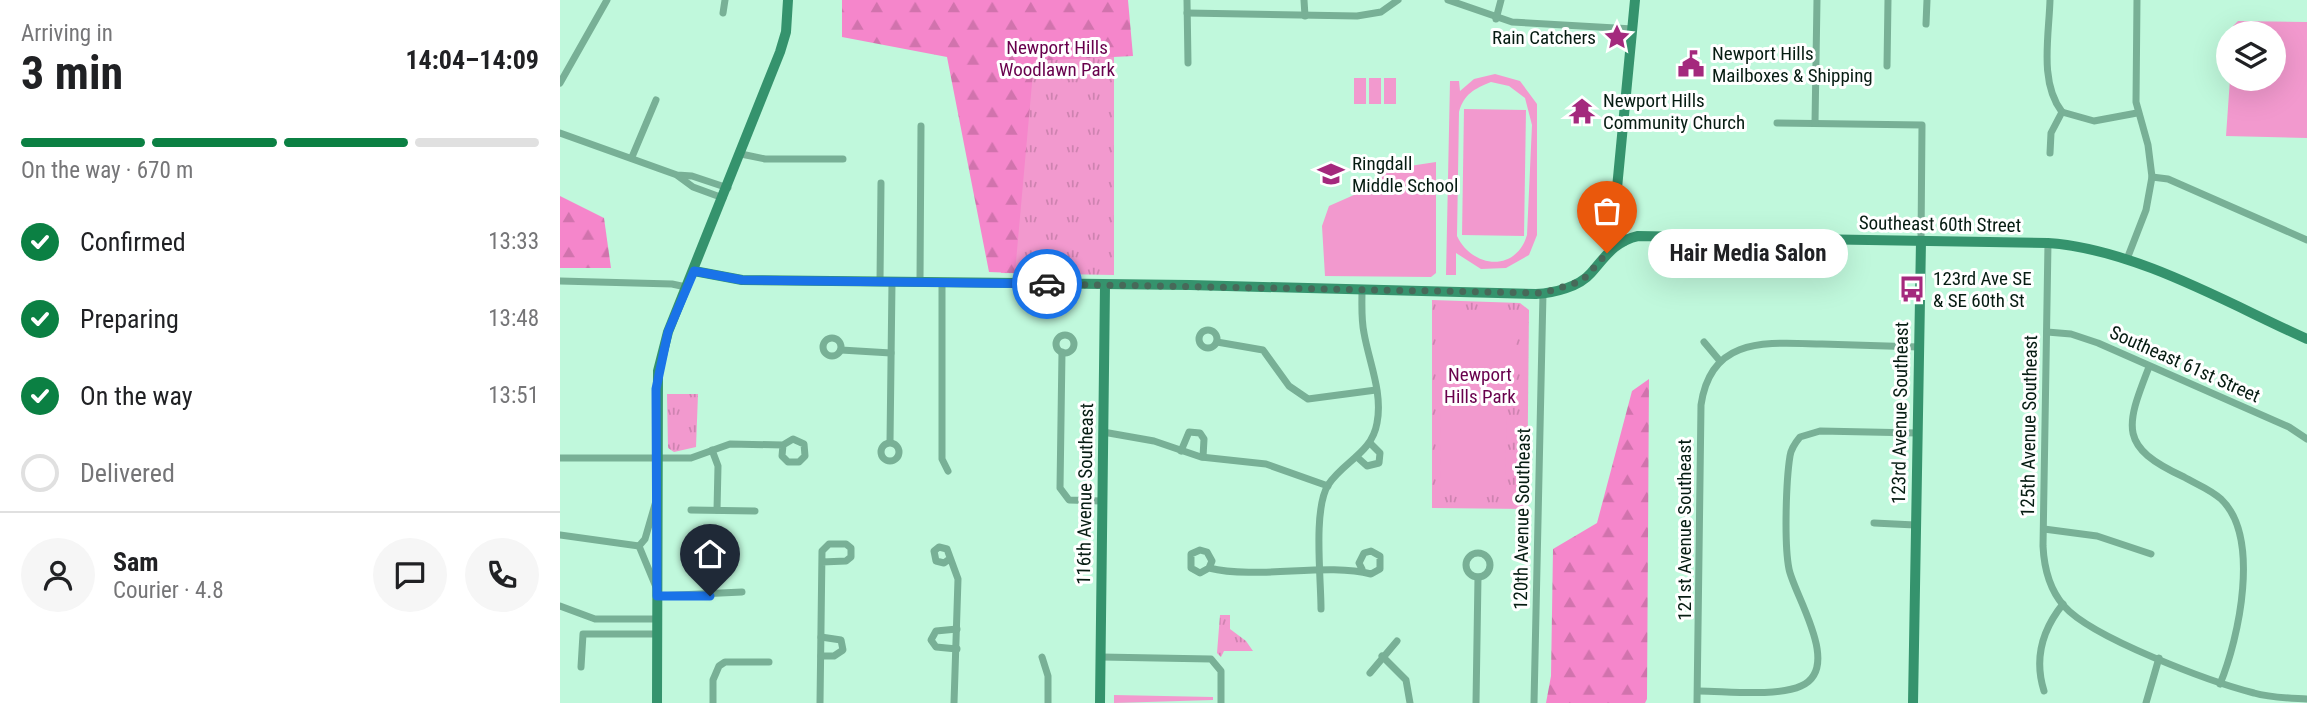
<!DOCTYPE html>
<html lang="en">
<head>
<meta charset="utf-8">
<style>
	body { margin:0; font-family:"Roboto Condensed",sans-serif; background:#f6f6f6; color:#202124; height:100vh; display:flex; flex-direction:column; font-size:26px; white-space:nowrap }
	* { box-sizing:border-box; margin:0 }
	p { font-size:23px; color:#757577 }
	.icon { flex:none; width:38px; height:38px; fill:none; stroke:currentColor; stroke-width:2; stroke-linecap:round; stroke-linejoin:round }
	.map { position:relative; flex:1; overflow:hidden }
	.sheet { display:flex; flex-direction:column; background:#fff; width:560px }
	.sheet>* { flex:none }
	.fabs { position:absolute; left:1656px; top:21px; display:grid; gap:14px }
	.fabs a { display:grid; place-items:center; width:70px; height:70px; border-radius:50%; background:#fff; box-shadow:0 7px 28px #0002; font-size:35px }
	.pin { position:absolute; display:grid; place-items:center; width:60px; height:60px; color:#fff; margin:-72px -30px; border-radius:50% 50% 50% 0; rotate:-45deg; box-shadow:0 0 7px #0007 }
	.pin .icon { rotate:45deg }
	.courier { position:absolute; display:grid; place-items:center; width:70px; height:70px; margin:-35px; border:5px solid #1a73e8; border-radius:50%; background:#fff; color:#222; box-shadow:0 2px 9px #0007 }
	.bubble { position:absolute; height:49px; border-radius:24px; background:#fff; box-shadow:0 7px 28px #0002; font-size:23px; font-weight:700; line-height:49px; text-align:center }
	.summary em { font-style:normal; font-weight:700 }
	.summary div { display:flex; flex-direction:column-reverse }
	.summary { display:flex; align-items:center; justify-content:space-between; height:119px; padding:0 21px }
	h1 { font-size:46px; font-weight:700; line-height:52px }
	.bar { display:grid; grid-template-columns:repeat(4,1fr); gap:10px 7px; align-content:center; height:84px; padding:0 21px }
	.bar i { height:9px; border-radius:5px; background:#e0e0e0 }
	.bar .on { background:#0b8043 }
	.bar p { grid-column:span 4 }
	.line { display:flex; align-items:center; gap:18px; padding:0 21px; border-top:2px solid #e0e0e0 }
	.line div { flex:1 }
	.round { display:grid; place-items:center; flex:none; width:74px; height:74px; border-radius:37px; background:#f6f6f6 }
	ol { padding:0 21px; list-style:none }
	li { display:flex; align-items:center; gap:21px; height:77px }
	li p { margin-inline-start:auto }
	li .icon { padding:7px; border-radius:50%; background:#0b8043; color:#fff; stroke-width:4 }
	li:last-child { color:#757577 }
	li i { width:38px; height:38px; border:4px solid #e0e0e0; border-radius:50% }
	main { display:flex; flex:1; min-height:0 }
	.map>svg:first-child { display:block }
	.grass { fill:url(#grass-tufts) }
	.forest { fill:url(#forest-firs) }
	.pitch { fill:#f299ce; fill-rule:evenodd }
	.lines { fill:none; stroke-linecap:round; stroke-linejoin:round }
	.street { stroke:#78b096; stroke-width:7 }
	.secondary { stroke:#35936d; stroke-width:10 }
	.done { stroke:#476959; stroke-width:7; stroke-dasharray:0 12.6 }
	.route { stroke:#1a73e8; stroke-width:9 }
	.labels { text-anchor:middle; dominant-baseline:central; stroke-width:6; stroke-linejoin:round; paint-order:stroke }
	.poi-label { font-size:19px; fill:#061c12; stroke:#fff; text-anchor:start }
	.park-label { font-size:19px; fill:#68004c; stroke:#fff }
	.street-label { font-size:19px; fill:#061c12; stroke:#fff }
</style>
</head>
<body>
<main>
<section class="sheet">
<div class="summary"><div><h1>3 min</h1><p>Arriving in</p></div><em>14:04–14:09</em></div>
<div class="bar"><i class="on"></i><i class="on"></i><i class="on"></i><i></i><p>On the way · 670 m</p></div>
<ol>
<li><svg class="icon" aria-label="check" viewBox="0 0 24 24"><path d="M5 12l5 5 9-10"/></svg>Confirmed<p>13:33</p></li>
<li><svg class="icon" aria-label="check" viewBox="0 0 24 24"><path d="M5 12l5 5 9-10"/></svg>Preparing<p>13:48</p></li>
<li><svg class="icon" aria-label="check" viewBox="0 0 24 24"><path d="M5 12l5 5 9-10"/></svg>On the way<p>13:51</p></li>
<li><i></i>Delivered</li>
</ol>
<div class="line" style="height:126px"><a class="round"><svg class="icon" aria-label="person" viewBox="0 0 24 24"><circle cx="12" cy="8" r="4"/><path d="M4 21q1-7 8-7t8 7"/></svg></a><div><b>Sam</b><p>Courier · 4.8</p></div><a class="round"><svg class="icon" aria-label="chat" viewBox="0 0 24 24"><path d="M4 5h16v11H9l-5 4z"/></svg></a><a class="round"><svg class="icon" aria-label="phone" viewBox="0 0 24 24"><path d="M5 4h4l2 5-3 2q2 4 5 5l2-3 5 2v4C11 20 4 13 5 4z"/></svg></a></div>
</section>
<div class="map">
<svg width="1747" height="703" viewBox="0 0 1747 703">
	<defs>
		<pattern id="grass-tufts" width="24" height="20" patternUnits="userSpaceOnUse" patternTransform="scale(1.75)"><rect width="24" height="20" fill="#f299ce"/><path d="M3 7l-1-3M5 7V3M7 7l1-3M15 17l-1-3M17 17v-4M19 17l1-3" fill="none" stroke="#ce83b0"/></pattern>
		<pattern id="forest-firs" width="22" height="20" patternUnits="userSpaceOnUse" patternTransform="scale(1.75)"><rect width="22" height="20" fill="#f586cb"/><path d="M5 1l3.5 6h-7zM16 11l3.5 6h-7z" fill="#d173ad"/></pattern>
	</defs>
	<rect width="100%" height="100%" fill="#c0f8dc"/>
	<g class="grass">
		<path d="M340 0H554V275L441 273 439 5Z"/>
		<path d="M872 300 960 303 969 310 967 509 872 508Z"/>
		<path d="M107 394H138L136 447 114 452 108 448Z"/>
		<path d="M660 615H670V629L686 641 693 651H664L661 657 657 653Z"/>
		<path d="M554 695 653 697V700L554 703Z"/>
	</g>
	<g class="forest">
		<path d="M282 0H568L573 56 474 61 455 273 429 272 387 57 282 37Z"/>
		<path d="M0 196 44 218 51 268H0Z"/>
		<path d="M1089 379 1087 699 1085 703H986L991 676 993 549 1037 523 1072 391Z"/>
	</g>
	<g class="pitch">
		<path d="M1678 21 1747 22V138L1666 136 1670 79H1713V33H1673V26Z"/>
		<path d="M935 74 960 81 977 104V235L969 255 946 268 921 269 896 253V275H886L890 81H899L900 91 914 79ZM931 82 949 86 965 98 972 125 967 235C956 273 912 268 897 236L899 112C904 94 914 89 931 82Z"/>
		<rect x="794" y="78" width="12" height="26"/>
		<rect x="809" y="78" width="12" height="26"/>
		<rect x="824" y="78" width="12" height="26"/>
		<path d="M904 109 966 110 964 236 902 235Z"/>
		<path d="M876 162V273L871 277 765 276 762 226 769 206 803 191 830 169Z"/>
		<path d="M882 311H956V382L952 385 882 384Z"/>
		<path d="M881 391 947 393 945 493H880Z"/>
	</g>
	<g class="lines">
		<g class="street">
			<path d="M627 0 628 63"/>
			<path d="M744 0 745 16"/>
			<path d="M888 0 952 22 1073 29"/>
			<path d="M163 13 165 0"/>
			<path d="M627 13 797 16 821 12 838 0"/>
			<path d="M936 19 941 0"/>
			<path d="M1366 24 1367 0"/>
			<path d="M1327 66 1328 0"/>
			<path d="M0 83 47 0"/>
			<path d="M1502 112 1534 121 1577 113"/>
			<path d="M1217 123 1362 125 1361 241"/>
			<path d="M1255 123 1257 0"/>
			<path d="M0 133 117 175 132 176 168 188"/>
			<path d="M1490 153 1491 133 1502 112C1479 82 1489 36 1490 0"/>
			<path d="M181 154 205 159H283"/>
			<path d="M72 157 96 100"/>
			<path d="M118 176 133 187 163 198"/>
			<path d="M1592 177 1608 179 1747 240"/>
			<path d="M1488 243 1483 546C1484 567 1490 590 1504 606 1532 638 1651 682 1694 693 1711 698 1729 698 1747 699"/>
			<path d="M1567 259 1586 210 1592 177 1588 145 1576 102 1577 0"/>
			<path d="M0 281 112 284 126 287"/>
			<path d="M320 282 321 183"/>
			<path d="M360 282 361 126"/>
			<path d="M382 283V459L388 471"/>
			<circle cx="648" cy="339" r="9"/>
			<path d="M1487 332 1511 334 1538 343 1729 427 1747 439"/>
			<circle cx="505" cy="344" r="9"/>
			<circle cx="272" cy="347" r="9"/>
			<path d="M657 342 703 350 729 386 748 399 816 390"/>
			<path d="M1144 342 1160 361"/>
			<path d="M281 350 331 353"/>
			<path d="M502 352 500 488 509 500 542 501"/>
			<path d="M1589 367C1565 428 1559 447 1624 477 1636 484 1650 489 1661 499 1701 537 1679 638 1660 684"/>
			<path d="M543 432 594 441 641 457 706 464 768 486"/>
			<path d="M330 442 332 282"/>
			<circle cx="330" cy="452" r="9"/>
			<path d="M152 450 158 466 157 510"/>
			<path d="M621 451 629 432 640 433 644 439 643 457"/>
			<path d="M797 457 807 466 819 463 820 453 810 443"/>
			<path d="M0 458H131L170 444 223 445 233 439 244 444 245 456 239 462H228L222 456 223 445"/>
			<path d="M131 510 195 511"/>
			<path d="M1314 523 1355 525"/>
			<path d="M1484 529 1537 536 1591 554"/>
			<path d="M0 535 79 546"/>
			<path d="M79 546 85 539 96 501"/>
			<path d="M79 546 96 587"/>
			<circle cx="918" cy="565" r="12"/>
			<path d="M388 560 384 563 376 561 374 551 379 547 387 549 398 579 394 703"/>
			<path d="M649 568 652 561 647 552 640 550 631 554V568L640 573 649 568C697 580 767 562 811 574L820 569V556L811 551 804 553 799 563 802 569"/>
			<path d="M97 596 182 592"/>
			<path d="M0 606 35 619H97"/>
			<path d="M761 609C761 578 753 510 768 485 784 461 812 453 817 423 823 393 809 362 804 333 801 319 802 304 802 290"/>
			<path d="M397 649 376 647 371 640 376 631 397 629"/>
			<path d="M261 656H274L283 650 281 640 261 637"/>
			<path d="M822 656 846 680 850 703"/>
			<path d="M482 657 488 676V703"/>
			<path d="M541 657 651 659 661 671V703"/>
			<path d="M21 667 23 634H98"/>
			<path d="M810 673 837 641"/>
			<path d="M1139 691C1166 691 1217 697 1241 686 1283 668 1234 595 1229 569 1224 544 1226 481 1230 456 1231 449 1235 443 1240 437L1260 431 1357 433"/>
			<path d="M1484 691C1474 659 1482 630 1503 604"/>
			<path d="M153 703V680L159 666 165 662H209"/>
			<path d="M260 703 262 551 269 544H286L291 548V557L286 561 262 562"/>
			<path d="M916 703 918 577"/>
			<path d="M974 703 983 293"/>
			<path d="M1137 703 1141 405C1151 335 1208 343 1262 344 1295 345 1327 346 1359 347"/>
			<path d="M1586 703 1599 658"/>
		</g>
		<g class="secondary">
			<path d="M1064 241 1056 225 1055 209 1075 0"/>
			<path d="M134 271 182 280 630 285 976 294C994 293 1019 287 1031 273 1045 257 1055 241 1078 236L1488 243C1575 249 1667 303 1747 339"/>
			<path d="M97 703 98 371 108 332 220 52 226 32 228 0"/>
			<path d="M540 703 545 285"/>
			<path d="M1353 703 1361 241"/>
		</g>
	</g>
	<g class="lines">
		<path class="done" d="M487 284 983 293 1022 281 1047 253"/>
		<path class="route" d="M150 596H97L96 389 108 332 134 271 182 280 487 284"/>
	</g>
	<defs>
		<g id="sight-bare" transform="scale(2.1)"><path d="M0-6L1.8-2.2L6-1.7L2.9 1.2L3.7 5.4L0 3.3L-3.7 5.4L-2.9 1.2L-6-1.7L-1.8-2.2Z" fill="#a4297d" stroke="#fff" stroke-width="2.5" paint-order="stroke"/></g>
		<g id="civic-bare" transform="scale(2.1)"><path d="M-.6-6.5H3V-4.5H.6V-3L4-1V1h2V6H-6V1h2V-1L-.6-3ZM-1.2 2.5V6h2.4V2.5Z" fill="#a4297d" stroke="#fff" stroke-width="2.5" paint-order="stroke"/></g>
		<g id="temple-bare" transform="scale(2.1)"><path d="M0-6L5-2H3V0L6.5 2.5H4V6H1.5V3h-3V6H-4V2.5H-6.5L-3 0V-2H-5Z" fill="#a4297d" stroke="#fff" stroke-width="2.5" paint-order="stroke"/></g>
		<g id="school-bare" transform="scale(2.1)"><path d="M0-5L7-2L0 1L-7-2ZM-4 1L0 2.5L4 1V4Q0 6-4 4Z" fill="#a4297d" stroke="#fff" stroke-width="2.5" paint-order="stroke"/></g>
		<g id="bus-bare" transform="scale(2.1)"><path d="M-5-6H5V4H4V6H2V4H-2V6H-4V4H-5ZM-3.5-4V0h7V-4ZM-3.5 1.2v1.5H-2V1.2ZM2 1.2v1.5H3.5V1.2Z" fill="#a4297d" stroke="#fff" stroke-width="2.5" paint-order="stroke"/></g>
	</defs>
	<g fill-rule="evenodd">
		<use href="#sight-bare" x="1057" y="37"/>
		<use href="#civic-bare" x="1131" y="64"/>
		<use href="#temple-bare" x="1022" y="111"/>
		<use href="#school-bare" x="771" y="174"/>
		<use href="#bus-bare" x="1352" y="289"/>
	</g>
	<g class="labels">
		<g class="poi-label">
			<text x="1036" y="37" text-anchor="end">Rain Catchers</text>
			<text x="1152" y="53">Newport Hills<tspan x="1152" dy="22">Mailboxes &amp; Shipping</tspan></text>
			<text x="1043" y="100">Newport Hills<tspan x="1043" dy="22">Community Church</tspan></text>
			<text x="792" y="163">Ringdall<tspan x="792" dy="22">Middle School</tspan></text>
			<text x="1373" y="278">123rd Ave SE<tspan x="1373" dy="22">&amp; SE 60th St</tspan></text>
		</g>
		<g class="park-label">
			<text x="497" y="47">Newport Hills<tspan x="497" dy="22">Woodlawn Park</tspan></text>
			<text x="920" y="374">Newport<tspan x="920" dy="22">Hills Park</tspan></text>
		</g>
		<g class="street-label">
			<text transform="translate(1380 224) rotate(1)">Southeast 60th Street</text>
			<text transform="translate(1625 364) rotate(24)">Southeast 61st Street</text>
			<text transform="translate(1340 413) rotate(-89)">123rd Avenue Southeast</text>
			<text transform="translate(1469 426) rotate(-89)">125th Avenue Southeast</text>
			<text transform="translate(525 494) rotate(-89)">116th Avenue Southeast</text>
			<text transform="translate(962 519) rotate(-89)">120th Avenue Southeast</text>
			<text transform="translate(1124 530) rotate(-90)">121st Avenue Southeast</text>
		</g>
	</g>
</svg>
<div class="fabs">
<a><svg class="icon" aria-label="layers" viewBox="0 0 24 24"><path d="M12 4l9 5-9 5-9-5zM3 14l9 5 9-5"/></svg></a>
</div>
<div class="pin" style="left:1047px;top:253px;background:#ea580c"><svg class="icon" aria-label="bag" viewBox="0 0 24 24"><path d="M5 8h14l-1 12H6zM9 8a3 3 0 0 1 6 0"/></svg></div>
<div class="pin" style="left:150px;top:596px;background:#1f2937"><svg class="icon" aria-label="home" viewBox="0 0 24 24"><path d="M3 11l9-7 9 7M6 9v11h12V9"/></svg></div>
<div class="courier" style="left:487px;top:284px"><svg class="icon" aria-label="car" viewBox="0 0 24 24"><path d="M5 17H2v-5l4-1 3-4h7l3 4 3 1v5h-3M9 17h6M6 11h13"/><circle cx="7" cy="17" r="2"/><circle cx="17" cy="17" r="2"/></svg></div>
<div class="bubble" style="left:1088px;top:229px;width:200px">Hair Media Salon</div>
</div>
</main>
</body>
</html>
